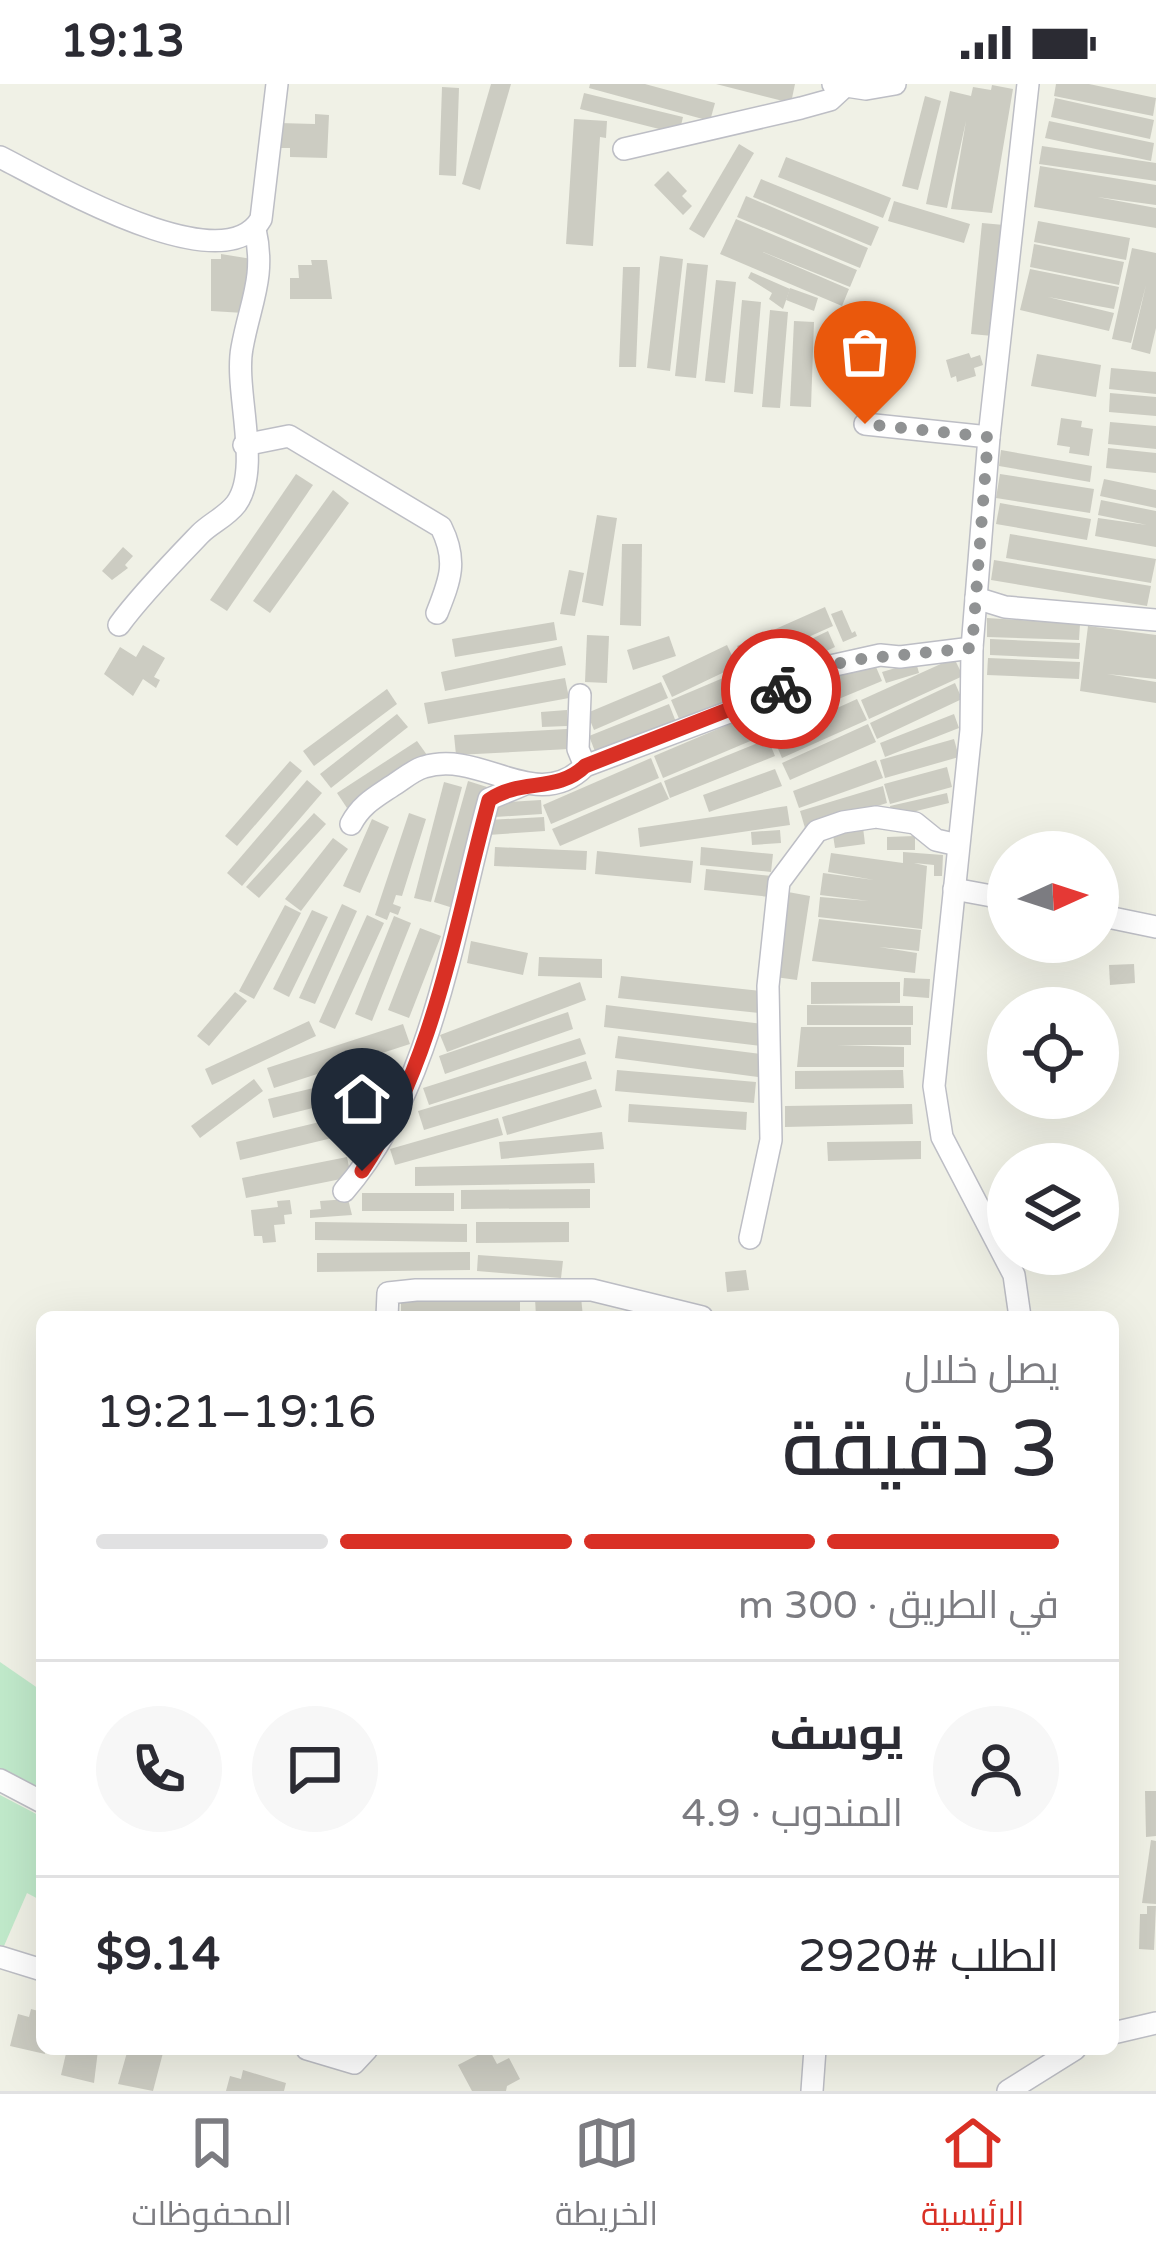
<!DOCTYPE html>
<html lang="ar">
<head>
<meta charset="utf-8">
<style>
	body { margin:0; font-family:"Varela Round",Cairo,sans-serif; background:#f7f7f7; color:#2b2b33; direction:rtl; height:100vh; display:flex; flex-direction:column; font-size:45px; white-space:nowrap }
	* { box-sizing:border-box; margin:0 }
	p { font-size:39px; color:#7c7c81 }
	.icon { flex:none; width:66px; height:66px; fill:none; stroke:currentColor; stroke-width:2; stroke-linecap:round; stroke-linejoin:round }
	.map { position:relative; flex:1; overflow:hidden; direction:ltr }
	.drawer { position:absolute; left:36px; top:1227px; width:1083px; height:744px; display:flex; flex-direction:column; background:#fff; border-radius:18px; box-shadow:0 12px 48px #0002; direction:rtl }
	.drawer>* { flex:none }
	.needle { width:78px; rotate:87deg }
	.fabs { position:absolute; left:987px; top:747px; display:grid; gap:24px }
	.fabs a { display:grid; place-items:center; width:132px; height:132px; border-radius:50%; background:#fff; box-shadow:0 12px 48px #0002; font-size:60px }
	.pin { position:absolute; display:grid; place-items:center; width:102px; height:102px; color:#fff; margin:-123px -51px; border-radius:50% 50% 50% 0; rotate:-45deg; box-shadow:0 0 12px #0007 }
	.pin .icon { rotate:45deg }
	.courier { position:absolute; display:grid; place-items:center; width:120px; height:120px; margin:-60px; border:9px solid #d93025; border-radius:50%; background:#fff; color:#222; box-shadow:0 3px 15px #0007 }
	.headline em { font-style:normal; font-weight:600 }
	.headline div { display:flex; flex-direction:column-reverse }
	.headline { display:flex; align-items:center; justify-content:space-between; height:204px; padding:0 60px }
	h1 { font-size:78px; font-weight:600; line-height:90px }
	.bar { display:grid; grid-template-columns:repeat(4,1fr); gap:18px 12px; align-content:center; height:144px; padding:0 60px }
	.bar i { height:15px; border-radius:9px; background:#e1e1e2 }
	.bar .on { background:#d93025 }
	.bar p { grid-column:span 4 }
	.line { display:flex; align-items:center; gap:30px; padding:0 60px; border-top:3px solid #e1e1e2 }
	.line div { flex:1 }
	.round { display:grid; place-items:center; flex:none; width:126px; height:126px; border-radius:63px; background:#f7f7f7 }
	.status { display:flex; justify-content:space-between; align-items:center; height:84px; padding:0 60px; background:#fff; direction:ltr }
	.status svg { height:33px; fill:currentColor }
	.tabs { display:flex; justify-content:space-around; align-items:center; height:168px; border-top:3px solid #e1e1e2; background:#fff; font-size:33px; color:#7c7c81 }
	.tabs a { display:grid; justify-items:center; gap:6px }
	.tabs .on { color:#d93025 }
	.map>svg:first-child { display:block }
	.green { fill:#c1eacb }
	.building { fill:#ccccc2 }
	.lines { fill:none; stroke-linecap:round; stroke-linejoin:round }
	.minor-casing { stroke:#bdbec5; stroke-width:24 }
	.minor { stroke:#fff; stroke-width:21 }
	.done { stroke:#909293; stroke-width:12; stroke-dasharray:0 21.6 }
	.route { stroke:#d93025; stroke-width:15 }
</style>
</head>
<body>
<div class="status"><b>19:13</b><svg viewBox="0 0 49 12"><path d="M0 12V9h3v3zM5 12V6h3v6zM10 12V3h3v9zM15 12V0h3v12zM26 1h20v11H26zM47 4h2v5h-2z"/></svg></div>
<div class="map">
<svg width="1156" height="2007" viewBox="0 0 1156 2007">
	<rect width="100%" height="100%" fill="#f0f1e6"/>
	<g class="green">
		<path d="M0 1578 42 1607V1710L0 1688Z"/>
		<path d="M0 1711 42 1733V1817L27 1809 4 1862 0 1861Z"/>
	</g>
	<g class="building">
		<path d="M491 0H511L480 106 462 100Z"/>
		<path d="M590 0H645L715 19 710 37 589 4Z"/>
		<path d="M716 0H795L791 19Z"/>
		<path d="M1056 0H1089L1156 14 1153 32 1054 12Z"/>
		<path d="M992 1 1013 5 992 129 951 125 966 37 947 124 926 120 950 7 971 12 973 3 991 6Z"/>
		<path d="M442 3 459 4 456 92 439 91Z"/>
		<path d="M584 9 683 33 679 50 580 25Z"/>
		<path d="M925 12 941 17 918 106 902 102Z"/>
		<path d="M1055 14 1154 36 1150 55 1051 33Z"/>
		<path d="M315 30 329 31 327 74 290 73V64H278L279 39 315 40Z"/>
		<path d="M574 35 607 37 606 54 600 53 593 162 566 160Z"/>
		<path d="M1049 37 1154 59 1151 77 1045 54Z"/>
		<path d="M739 60 754 69 704 154 689 145Z"/>
		<path d="M1042 62 1156 79V97L1039 80Z"/>
		<path d="M786 73 891 114 883 134 778 93Z"/>
		<path d="M1040 82 1156 101V121L1097 113 1156 124V144L1034 123Z"/>
		<path d="M668 87 687 107 682 112 692 122 683 131 654 101Z"/>
		<path d="M761 95 879 143 871 162 753 113Z"/>
		<path d="M746 112 868 164 860 184 737 133Z"/>
		<path d="M894 117 970 140 964 159 888 137Z"/>
		<path d="M736 135 857 186 850 203 758 166 849 205 842 222 720 170Z"/>
		<path d="M1038 137 1130 154 1126 176 1034 158Z"/>
		<path d="M982 139 1004 141 993 252 971 250Z"/>
		<path d="M1034 160 1124 178 1119 201 1030 183Z"/>
		<path d="M1132 164 1156 169V244L1150 270 1131 265 1146 201 1131 259 1112 255Z"/>
		<path d="M221 170 252 175 244 229 211 227V175H221Z"/>
		<path d="M660 172 683 175 670 287 647 284Z"/>
		<path d="M311 176H327L332 215H290V194H299L298 181H312Z"/>
		<path d="M687 179 708 181 696 294 675 292Z"/>
		<path d="M623 183H640L636 283H619Z"/>
		<path d="M1030 185 1119 203 1114 225 1048 213 1114 229 1109 247 1020 226Z"/>
		<path d="M751 188 790 205 783 225 769 215 772 209 748 194Z"/>
		<path d="M716 196 736 198 725 299 705 297Z"/>
		<path d="M790 204 818 214 814 227 786 216Z"/>
		<path d="M742 216 761 218 753 310 734 308Z"/>
		<path d="M770 226 788 228 780 324 762 323Z"/>
		<path d="M794 237 814 238 811 323 790 322Z"/>
		<path d="M969 269 971 274 980 271 983 281 974 284 976 292 957 298 956 292 951 294 946 276Z"/>
		<path d="M1037 270 1101 281 1096 313 1031 302Z"/>
		<path d="M1111 284 1156 288V310L1109 305Z"/>
		<path d="M1110 309 1156 313V332L1109 328Z"/>
		<path d="M1061 334 1082 337 1081 343 1093 345 1089 372 1069 369 1070 363 1057 361Z"/>
		<path d="M1110 338 1156 342V365L1108 360Z"/>
		<path d="M1108 364 1156 369V389L1106 384Z"/>
		<path d="M1001 366 1092 382 1090 398 999 382Z"/>
		<path d="M296 390 313 401 227 527 210 516Z"/>
		<path d="M1000 390 1094 405 1090 429 996 414Z"/>
		<path d="M1104 395 1156 406V424L1100 412Z"/>
		<path d="M333 406 349 419 270 529 253 517Z"/>
		<path d="M1101 416 1156 427V463L1095 452 1098 434 1147 441 1098 431Z"/>
		<path d="M1000 419 1091 435 1087 456 996 440Z"/>
		<path d="M597 431 617 434 603 522 582 518Z"/>
		<path d="M1010 450 1156 475 1151 499 1006 474Z"/>
		<path d="M622 460H642L641 542 620 541Z"/>
		<path d="M123 463 133 472 125 481 128 484 112 496 102 487Z"/>
		<path d="M994 476 1151 502 1147 522 991 496Z"/>
		<path d="M569 486 584 489 575 532 560 530Z"/>
		<path d="M825 523 833 542 746 581 737 562Z"/>
		<path d="M842 526 852 549 855 547 857 552 843 558 831 530Z"/>
		<path d="M987 534 1080 540 1079 556 987 553Z"/>
		<path d="M554 538 557 556 455 573 452 555Z"/>
		<path d="M1088 542 1156 551V595L1107 590 1156 598V619L1080 607Z"/>
		<path d="M828 547 835 563 754 601 747 586Z"/>
		<path d="M587 551 609 552 607 599 585 598Z"/>
		<path d="M669 552 676 572 633 586 627 566Z"/>
		<path d="M990 555 1080 559 1079 575 990 571Z"/>
		<path d="M143 561 165 574 154 593 160 596 156 604 143 595 133 612 104 590 120 563 136 573Z"/>
		<path d="M727 561 737 582 672 613 662 592Z"/>
		<path d="M562 562 566 581 445 607 441 588Z"/>
		<path d="M954 574 963 592 869 635 861 616Z"/>
		<path d="M988 574 1080 578 1079 595 987 591Z"/>
		<path d="M873 576 882 597 771 643 762 623Z"/>
		<path d="M916 578 919 589 886 599 882 588Z"/>
		<path d="M742 586 750 607 680 637 671 616Z"/>
		<path d="M565 594 569 614 428 640 424 619Z"/>
		<path d="M661 598 668 614 594 646 587 629Z"/>
		<path d="M955 599 962 615 877 655 870 639Z"/>
		<path d="M387 605 397 620 314 682 303 667Z"/>
		<path d="M857 615 867 636 782 674 773 653Z"/>
		<path d="M669 620 676 638 596 670 589 652Z"/>
		<path d="M567 626V642L542 643 541 628Z"/>
		<path d="M758 628 767 650 663 694 654 672Z"/>
		<path d="M397 630 408 643 331 704 320 690Z"/>
		<path d="M954 630 959 644 885 673 880 659Z"/>
		<path d="M868 640 876 658 790 696 782 679Z"/>
		<path d="M567 645 569 665 456 671 454 651Z"/>
		<path d="M768 655 775 672 670 714 664 697Z"/>
		<path d="M954 655 959 673 885 694 880 676Z"/>
		<path d="M417 657 427 671 347 724 337 709Z"/>
		<path d="M651 674 659 694 551 740 543 721Z"/>
		<path d="M876 676 883 694 799 724 793 707Z"/>
		<path d="M290 677 302 687 237 762 225 752Z"/>
		<path d="M947 683 952 703 890 720 884 700Z"/>
		<path d="M775 685 782 702 709 728 703 711Z"/>
		<path d="M307 696 322 709 242 802 227 789Z"/>
		<path d="M468 697 487 703 453 824 434 818Z"/>
		<path d="M444 698 462 703 431 818 414 814Z"/>
		<path d="M661 698 669 715 560 762 552 745Z"/>
		<path d="M883 702 887 719 805 744 800 727Z"/>
		<path d="M947 709 949 719 892 733 890 722Z"/>
		<path d="M541 716 542 730 495 733 494 719Z"/>
		<path d="M787 722 790 741 640 763 638 744Z"/>
		<path d="M314 729 326 740 259 814 246 803Z"/>
		<path d="M409 729 426 735 402 812 396 811 393 820 401 823 398 831 390 828 387 836 375 831Z"/>
		<path d="M544 733 545 747 488 751 487 736Z"/>
		<path d="M372 735 389 743 360 809 343 802Z"/>
		<path d="M863 743 865 760 835 764 833 751Z"/>
		<path d="M780 746 781 759 752 761 751 748Z"/>
		<path d="M915 752V766H887V753Z"/>
		<path d="M333 754 348 765 301 827 285 815Z"/>
		<path d="M495 763 587 767 586 786 494 782Z"/>
		<path d="M701 763 773 770 771 788 700 781Z"/>
		<path d="M597 767 693 777 691 799 595 790Z"/>
		<path d="M903 768 943 771 942 792H934V781L914 779 927 782 922 845 818 833 820 813 869 817 820 811 823 789 874 796 828 788 831 769 903 779Z"/>
		<path d="M706 785 772 792 770 813 704 806Z"/>
		<path d="M788 808 810 812 797 896 775 893Z"/>
		<path d="M342 820 357 827 315 920 299 914Z"/>
		<path d="M285 821 301 829 254 915 239 907Z"/>
		<path d="M312 826 328 833 289 913 273 905Z"/>
		<path d="M367 831 384 839 335 945 319 938Z"/>
		<path d="M394 832 411 839 372 937 355 930Z"/>
		<path d="M819 835 921 846 919 867 879 863 917 869 915 889 812 877Z"/>
		<path d="M420 844 441 852 409 934 388 926Z"/>
		<path d="M471 857 528 869 523 891 467 879Z"/>
		<path d="M539 873 602 875V894L538 892Z"/>
		<path d="M1134 880 1135 899 1110 901 1109 881Z"/>
		<path d="M621 892 761 907 759 929 618 914Z"/>
		<path d="M904 894 930 895 929 914 903 912Z"/>
		<path d="M580 898 586 916 447 968 440 951Z"/>
		<path d="M811 898H900V919L811 920Z"/>
		<path d="M235 908 247 917 209 962 197 952Z"/>
		<path d="M606 921 763 940 761 962 604 943Z"/>
		<path d="M807 921 913 922V941H807Z"/>
		<path d="M568 928 573 945 445 990 439 972Z"/>
		<path d="M309 937 316 952 212 1001 205 985Z"/>
		<path d="M403 940 410 960 274 1004 267 984Z"/>
		<path d="M801 943H911V961H837L904 963V983H797Z"/>
		<path d="M618 952 761 970 758 993 615 974Z"/>
		<path d="M580 954 586 970 429 1021 423 1004Z"/>
		<path d="M586 977 592 995 424 1046 418 1027Z"/>
		<path d="M388 986 392 1004 273 1034 268 1015Z"/>
		<path d="M617 986 756 998 754 1019 615 1007Z"/>
		<path d="M903 986 904 1004 795 1005V987Z"/>
		<path d="M254 995 263 1007 200 1054 191 1042Z"/>
		<path d="M596 1005 602 1023 507 1051 502 1033Z"/>
		<path d="M629 1020 747 1028 746 1046 628 1038Z"/>
		<path d="M912 1020 913 1040 785 1043V1022Z"/>
		<path d="M374 1025 378 1043 240 1076 236 1058Z"/>
		<path d="M498 1034 503 1051 395 1081 390 1065Z"/>
		<path d="M602 1048 604 1065 501 1075 499 1058Z"/>
		<path d="M921 1057V1075L828 1077 827 1058Z"/>
		<path d="M347 1073 351 1093 246 1114 242 1094Z"/>
		<path d="M594 1079 595 1099 415 1102V1083Z"/>
		<path d="M590 1105V1124L461 1125V1106Z"/>
		<rect x="362" y="1109" width="92" height="18"/>
		<path d="M348 1115 352 1131 310 1134V1126L321 1125 320 1117Z"/>
		<path d="M290 1116 292 1130 284 1131 285 1140 274 1141 276 1158 263 1159 262 1152H254L251 1126 278 1123 277 1117Z"/>
		<path d="M315 1138 467 1140V1158L315 1156Z"/>
		<path d="M476 1138H569V1158L476 1159Z"/>
		<path d="M470 1168V1186L317 1188V1169Z"/>
		<path d="M478 1171 563 1177 561 1194 477 1187Z"/>
		<path d="M746 1186 749 1206 727 1208 725 1188Z"/>
		<path d="M581 1213 583 1233 536 1232 535 1215Z"/>
		<path d="M401 1214 520 1215V1233H401Z"/>
		<path d="M1145 1707H1156V1752L1146 1753Z"/>
		<path d="M1151 1756 1156 1757V1820L1142 1819Z"/>
		<path d="M1147 1822H1156L1154 1866 1139 1865 1140 1830H1147Z"/>
		<path d="M31 1925 42 1928 45 1970 10 1962 18 1930 29 1933Z"/>
		<path d="M67 1965 98 1966 94 1999 61 1991Z"/>
		<path d="M128 1965H164L153 2007 118 2000Z"/>
		<path d="M489 1965 497 1980 509 1974 520 1995 507 2002 506 2007H472L458 1981Z"/>
		<path d="M243 1986 286 1999 284 2007H226L230 1992 241 1995Z"/>
	</g>
	<g class="lines">
		<g class="minor-casing">
			<g id="minor">
				<path d="M833 0 866 5 895 0"/>
				<path d="M624 65 801 24 830 16 843 4"/>
				<path d="M0 73C48 97 223 201 261 135L277 0"/>
				<path d="M865 340 989 353"/>
				<path d="M244 361 289 352 441 443C458 477 450 496 437 529"/>
				<path d="M976 514 1005 523 1156 536"/>
				<path d="M119 541C139 513 176 475 200 450 211 439 226 433 236 420 262 385 234 306 242 264 250 219 266 193 255 145"/>
				<path d="M580 611 578 665 585 682"/>
				<path d="M351 740C361 721 374 714 392 702 402 696 413 686 424 683 482 665 536 731 585 682L764 615 826 583 880 571 900 573 972 564"/>
				<path d="M954 805 1008 815"/>
				<path d="M1098 831 1156 843"/>
				<path d="M344 1107C433 1006 454 842 489 715L523 701"/>
				<path d="M750 1154 771 1056 768 902 779 798 817 747 843 738 876 733 915 739 936 756 958 761"/>
				<path d="M387 1233 388 1209 416 1206H592L702 1233"/>
				<path d="M1020 1233 1014 1191 942 1053 934 1002 971 646 972 564 989 353 1028 0"/>
				<path d="M0 1696 42 1718"/>
				<path d="M0 1873 42 1886"/>
				<path d="M1113 1949 1156 1939"/>
				<path d="M307 1965 354 1979 367 1965"/>
				<path d="M812 2007 815 1965"/>
				<path d="M1008 2007 1075 1965"/>
			</g>
		</g>
		<use href="#minor" class="minor"/>
	</g>
	<g class="lines">
		<path class="done" d="M781 605 826 583 851 576 972 564 988 353 865 340"/>
		<path class="route" d="M362 1087C435 976 455 841 489 716 520 694 558 709 585 682L781 605"/>
	</g>
</svg>
<div class="fabs">
<a><svg class="needle" viewBox="-14 -14 28 28"><path d="M0-13l5 13h-10z" fill="#e53935"/><path d="M0 13l5-13h-10z" fill="#7c7c81"/></svg></a>
<a><svg class="icon" aria-label="locate" viewBox="0 0 24 24"><circle cx="12" cy="12" r="6"/><path d="M12 2v4M12 18v4M2 12h4M18 12h4"/></svg></a>
<a><svg class="icon" aria-label="layers" viewBox="0 0 24 24"><path d="M12 4l9 5-9 5-9-5zM3 14l9 5 9-5"/></svg></a>
</div>
<div class="pin" style="left:865px;top:340px;background:#ea580c"><svg class="icon" aria-label="bag" viewBox="0 0 24 24"><path d="M5 8h14l-1 12H6zM9 8a3 3 0 0 1 6 0"/></svg></div>
<div class="pin" style="left:362px;top:1087px;background:#1f2937"><svg class="icon" aria-label="home" viewBox="0 0 24 24"><path d="M3 11l9-7 9 7M6 9v11h12V9"/></svg></div>
<div class="courier" style="left:781px;top:605px"><svg class="icon" aria-label="bike" viewBox="0 0 24 24"><circle cx="6" cy="16" r="4"/><circle cx="18" cy="16" r="4"/><path d="M6 16l4-8h5l3 8M10 8l3 8H6M13 5h3"/></svg></div>
<section class="drawer">
<div class="headline"><div><h1>3 دقيقة</h1><p>يصل خلال</p></div><em>19:16–19:21</em></div>
<div class="bar"><i class="on"></i><i class="on"></i><i class="on"></i><i></i><p>في الطريق · 300 m</p></div>
<div class="line" style="height:216px"><a class="round"><svg class="icon" aria-label="person" viewBox="0 0 24 24"><circle cx="12" cy="8" r="4"/><path d="M4 21q1-7 8-7t8 7"/></svg></a><div><b>يوسف</b><p>المندوب · 4.9</p></div><a class="round"><svg class="icon" aria-label="chat" viewBox="0 0 24 24"><path d="M4 5h16v11H9l-5 4z"/></svg></a><a class="round"><svg class="icon" aria-label="phone" viewBox="0 0 24 24"><path d="M5 4h4l2 5-3 2q2 4 5 5l2-3 5 2v4C11 20 4 13 5 4z"/></svg></a></div>
<div class="line" style="height:156px"><div>الطلب #2920</div><b>$9.14</b></div>
</section>
</div>
<nav class="tabs">
<a class="on"><svg class="icon" aria-label="home" viewBox="0 0 24 24"><path d="M3 11l9-7 9 7M6 9v11h12V9"/></svg>الرئيسية</a>
<a><svg class="icon" aria-label="map" viewBox="0 0 24 24"><path d="M3 6l6-2 6 2 6-2v14l-6 2-6-2-6 2zM9 4v14M15 6v14"/></svg>الخريطة</a>
<a><svg class="icon" aria-label="saved" viewBox="0 0 24 24"><path d="M7 4h10v16l-5-4-5 4z"/></svg>المحفوظات</a>
</nav>
</body>
</html>
